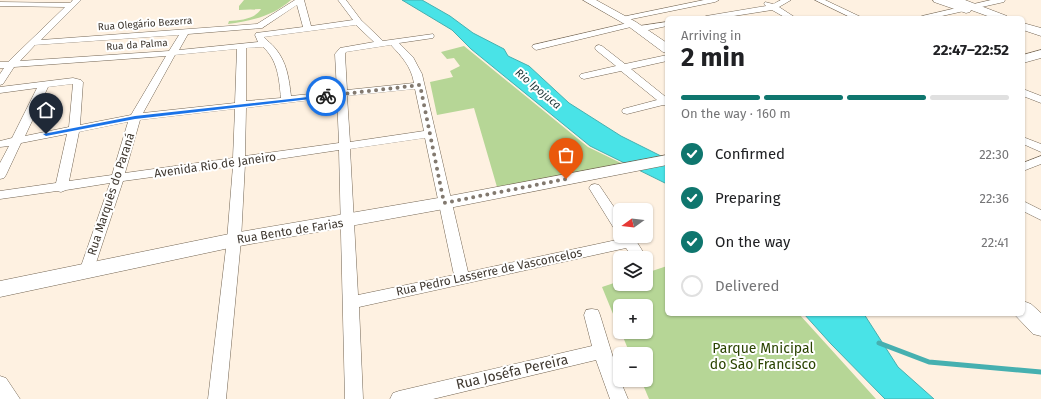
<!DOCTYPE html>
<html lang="en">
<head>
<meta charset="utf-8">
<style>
	body { margin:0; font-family:"Fira Sans",sans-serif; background:#f2f2f2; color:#202124; height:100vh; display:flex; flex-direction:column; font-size:15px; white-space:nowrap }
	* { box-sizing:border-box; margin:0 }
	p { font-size:13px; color:#757577 }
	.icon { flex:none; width:22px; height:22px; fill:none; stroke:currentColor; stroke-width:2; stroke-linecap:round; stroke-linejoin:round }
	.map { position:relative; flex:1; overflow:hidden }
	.sheet { position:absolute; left:665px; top:16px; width:360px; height:300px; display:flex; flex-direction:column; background:#fff; border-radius:6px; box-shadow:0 1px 3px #0004 }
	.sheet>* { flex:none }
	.needle { width:26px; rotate:255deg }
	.fabs { position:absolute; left:613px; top:203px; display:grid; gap:8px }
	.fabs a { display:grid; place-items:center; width:40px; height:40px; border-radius:6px; background:#fff; box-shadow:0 1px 3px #0004; font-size:20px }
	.pin { position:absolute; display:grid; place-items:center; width:34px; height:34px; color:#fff; margin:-41px -17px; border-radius:50% 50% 50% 0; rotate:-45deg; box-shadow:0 0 4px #0007 }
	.pin .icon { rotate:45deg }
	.courier { position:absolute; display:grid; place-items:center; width:40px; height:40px; margin:-20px; border:3px solid #1a73e8; border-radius:50%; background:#fff; color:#222; box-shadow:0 1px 5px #0007 }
	.summary em { font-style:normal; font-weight:700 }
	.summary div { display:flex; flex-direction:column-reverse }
	.summary { display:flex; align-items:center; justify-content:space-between; height:68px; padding:0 16px }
	h1 { font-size:26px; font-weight:700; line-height:30px }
	.bar { display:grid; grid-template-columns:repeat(4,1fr); gap:6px 4px; align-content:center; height:48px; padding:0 16px }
	.bar i { height:5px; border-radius:3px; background:#e0e0e0 }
	.bar .selected { background:#0f766e }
	.bar p { grid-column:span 4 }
	ol { padding:0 16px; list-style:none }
	li { display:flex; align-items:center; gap:12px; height:44px }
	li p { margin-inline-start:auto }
	li .icon { padding:4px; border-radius:50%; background:#0f766e; color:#fff; stroke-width:4 }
	li:last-child { color:#757577 }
	li i { width:22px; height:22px; border:2px solid #e0e0e0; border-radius:50% }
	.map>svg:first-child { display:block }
	.green { fill:#b6d696 }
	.water { fill:#49e3e7; stroke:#46b0b0 }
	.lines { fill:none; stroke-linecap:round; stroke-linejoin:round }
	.stream { stroke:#46b0b0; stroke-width:5 }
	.street-casing { stroke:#746654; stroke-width:1 }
	.secondary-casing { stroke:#746654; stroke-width:1 }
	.street { fill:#fff; fill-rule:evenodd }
	.secondary { fill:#fff; fill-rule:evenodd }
	.route { fill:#1a73e8 }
	.done { stroke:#82796f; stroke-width:4; stroke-dasharray:0 7.2 }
	.labels { text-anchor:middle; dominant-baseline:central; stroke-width:4; stroke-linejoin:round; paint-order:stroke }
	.far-street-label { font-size:10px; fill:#403931; stroke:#fff }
	.far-water-label { font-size:11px; font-style:italic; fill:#1a3334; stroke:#fff }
	.street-label { font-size:12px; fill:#403931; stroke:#fff }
	.near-park-label { font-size:14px; fill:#2a4300; stroke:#fff }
	.near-street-label { font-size:14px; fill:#403931; stroke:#fff }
</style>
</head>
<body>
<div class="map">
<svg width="1041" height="399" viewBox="0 0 1041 399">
	<rect width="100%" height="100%" fill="#fef1e1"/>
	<g class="green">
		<path d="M244 0H291C273 16 251 21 228 24L229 21C241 20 255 19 261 9L239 10V6Z"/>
		<path d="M464 46 588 147 623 164 497 187 474 108 437 115 430 82 453 77 450 71 460 66 454 58 447 59 441 52Z"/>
		<path d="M667 266V314H799L876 399H649L641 380H646V354H630L621 332H646V306H620V331L602 287 620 281V284H646V273Z"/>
	</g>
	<g class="water">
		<path d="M402 0H422L450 16 473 33 504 49 508 56 529 66 569 103 621 136 667 159V184L590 146 471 49 452 30Z"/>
		<path d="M804 314H864L898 367 934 399H885L831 344Z"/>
	</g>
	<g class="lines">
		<path class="stream" d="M879 343 929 362 1041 372"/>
		<g class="street-casing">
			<g id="street">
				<path d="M73 0H81L41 40 257 24 295 0H304L311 26 353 20 338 0H346L361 20 383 41 433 34 434 36 433 38 399 43 413 57 422 74 468 272 621 239 619 236 620 234V236H633L647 258 646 260V258H633L626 248 359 307 363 399H345L339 150 245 164 241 240 226 399H208L227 240 233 166 123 181 93 272 91 276 86 278 81 276 79 272 110 183 66 190 61 192 57 191 0 199V191L56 183 67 134 21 143 6 175 4 178 0 179V163L9 146 0 147V141L12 138 37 88 0 93V87L73 78 81 80 83 82 80 125 131 115 166 56 14 67 3 84 0 85V74L4 68H0V62H8L65 7 0 6V2L70 3ZM297 5 303 27 256 33 255 35 258 42 179 50 188 34 262 28ZM356 25 374 42 340 48 335 54 337 91 291 96C289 79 287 62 275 48 272 44 267 41 264 37ZM179 35 169 51 20 61 35 45ZM391 45C402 57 411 66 414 83L347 90 345 54 346 52ZM263 47C278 60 279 79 281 98L246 101V48ZM237 49 235 103 143 113 175 55ZM73 84 69 127 25 136 48 87ZM415 89 424 131 350 142 347 96ZM337 97 339 143 245 156 246 108ZM235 109 233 158 125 173 140 120ZM128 122 112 175 69 181 79 132ZM425 138 454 275 358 295 350 149Z"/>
				<path d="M704 0H719L715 2 622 21 618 19 622 17Z"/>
				<path d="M781 0H791L779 7 796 18H786L772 10 721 18H702L706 16 766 6 764 4 765 2 773 4Z"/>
				<path d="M815 0H825L863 18H852Z"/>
				<path d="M991 0H1005L1004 2 933 18H918L922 16Z"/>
				<path d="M632 22H635L636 24 635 26 536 50 532 47 533 45Z"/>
				<path d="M667 22V26L639 32 635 29 639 26Z"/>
				<path d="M599 45 602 46 625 64 667 55V61L631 69 667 98V106L663 105 627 114 623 113 622 111 623 109 657 100 621 71 584 79 581 78 579 76 581 74 616 66 596 50 595 48 596 46Z"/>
				<path d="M1023 89 1041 96V103L1023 96Z"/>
				<path d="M1023 137 1041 144V152L1023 144Z"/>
				<path d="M1041 156V164L1023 171V163Z"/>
				<path d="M595 184 599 185 620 216V232L615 230 589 188 591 185Z"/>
				<path d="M1023 201 1041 210V220L1023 211Z"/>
				<path d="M592 309 598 310 600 315 620 380 628 399H610L596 360 433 399H390L393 393 399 391 592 346 584 315 586 310Z"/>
				<path d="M0 376 6 378 20 399H0Z"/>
			</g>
		</g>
		<g class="secondary-casing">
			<g id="secondary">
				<path d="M583 0H596L636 22 667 43V53L663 52 628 26Z"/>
				<path d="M933 0H965L1007 16 1009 18H993L971 10 970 12 966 13 934 2Z"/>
				<path d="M1023 23 1041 28V36L1023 30Z"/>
				<path d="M1041 50V58L1023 63V55Z"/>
				<path d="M667 155V165L444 209 234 247 0 297V281L234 233 444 197Z"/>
				<path d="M1023 301 1031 304 1041 313V336L1033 334 1014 314H1023Z"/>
			</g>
		</g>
		<use href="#street" class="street"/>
		<use href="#secondary" class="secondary"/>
	</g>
	<path class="route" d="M326 95H328V97L135 119 46 136 43 134 135 116Z"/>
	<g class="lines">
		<path class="done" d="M326 96 420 85 444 203 566 179"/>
	</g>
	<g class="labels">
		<g class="far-street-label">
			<text transform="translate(145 24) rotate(-4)">Rua Olegário Bezerra</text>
			<text transform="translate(137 45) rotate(-4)">Rua da Palma</text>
		</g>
		<g class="far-water-label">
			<text transform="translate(538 89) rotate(40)">Rio Ipojuca</text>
		</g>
		<g class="street-label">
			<text transform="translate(215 165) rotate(-8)">Avenida Rio de Janeiro</text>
			<text transform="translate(111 194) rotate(-72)">Rua Marquês do Paraná</text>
			<text transform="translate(290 231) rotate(-9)">Rua Bento de Farias</text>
			<text transform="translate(489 272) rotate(-12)">Rua Pedro Lasserre de Vasconcelos</text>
		</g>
		<g class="near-park-label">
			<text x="763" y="348">Parque Mnicipal<tspan x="763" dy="16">do São Francisco</tspan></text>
		</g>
		<g class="near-street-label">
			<text transform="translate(512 372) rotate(-13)">Rua Joséfa Pereira</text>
		</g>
	</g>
</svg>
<div class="fabs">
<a><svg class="needle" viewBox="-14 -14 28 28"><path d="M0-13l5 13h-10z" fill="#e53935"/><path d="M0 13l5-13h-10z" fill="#757577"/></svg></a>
<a><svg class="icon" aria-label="layers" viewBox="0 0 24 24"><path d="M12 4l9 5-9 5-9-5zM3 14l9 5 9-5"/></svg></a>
<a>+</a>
<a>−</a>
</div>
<div class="pin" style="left:566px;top:179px;background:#ea580c"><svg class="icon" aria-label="bag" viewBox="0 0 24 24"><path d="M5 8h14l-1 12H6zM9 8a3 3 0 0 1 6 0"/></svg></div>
<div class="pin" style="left:46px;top:134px;background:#1f2937"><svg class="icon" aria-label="home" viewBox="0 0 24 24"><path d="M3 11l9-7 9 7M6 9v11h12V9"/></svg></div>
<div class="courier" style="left:326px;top:96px"><svg class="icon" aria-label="bike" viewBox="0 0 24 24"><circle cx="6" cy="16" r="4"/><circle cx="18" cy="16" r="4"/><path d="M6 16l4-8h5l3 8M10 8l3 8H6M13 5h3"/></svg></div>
<section class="sheet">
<div class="summary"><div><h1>2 min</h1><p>Arriving in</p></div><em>22:47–22:52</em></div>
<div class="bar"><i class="selected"></i><i class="selected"></i><i class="selected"></i><i></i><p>On the way · 160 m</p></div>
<ol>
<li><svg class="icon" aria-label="check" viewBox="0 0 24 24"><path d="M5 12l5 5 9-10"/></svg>Confirmed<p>22:30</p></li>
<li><svg class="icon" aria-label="check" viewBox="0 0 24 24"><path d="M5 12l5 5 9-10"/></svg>Preparing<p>22:36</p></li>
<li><svg class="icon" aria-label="check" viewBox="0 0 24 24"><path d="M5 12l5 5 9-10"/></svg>On the way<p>22:41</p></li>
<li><i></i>Delivered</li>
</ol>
</section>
</div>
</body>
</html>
